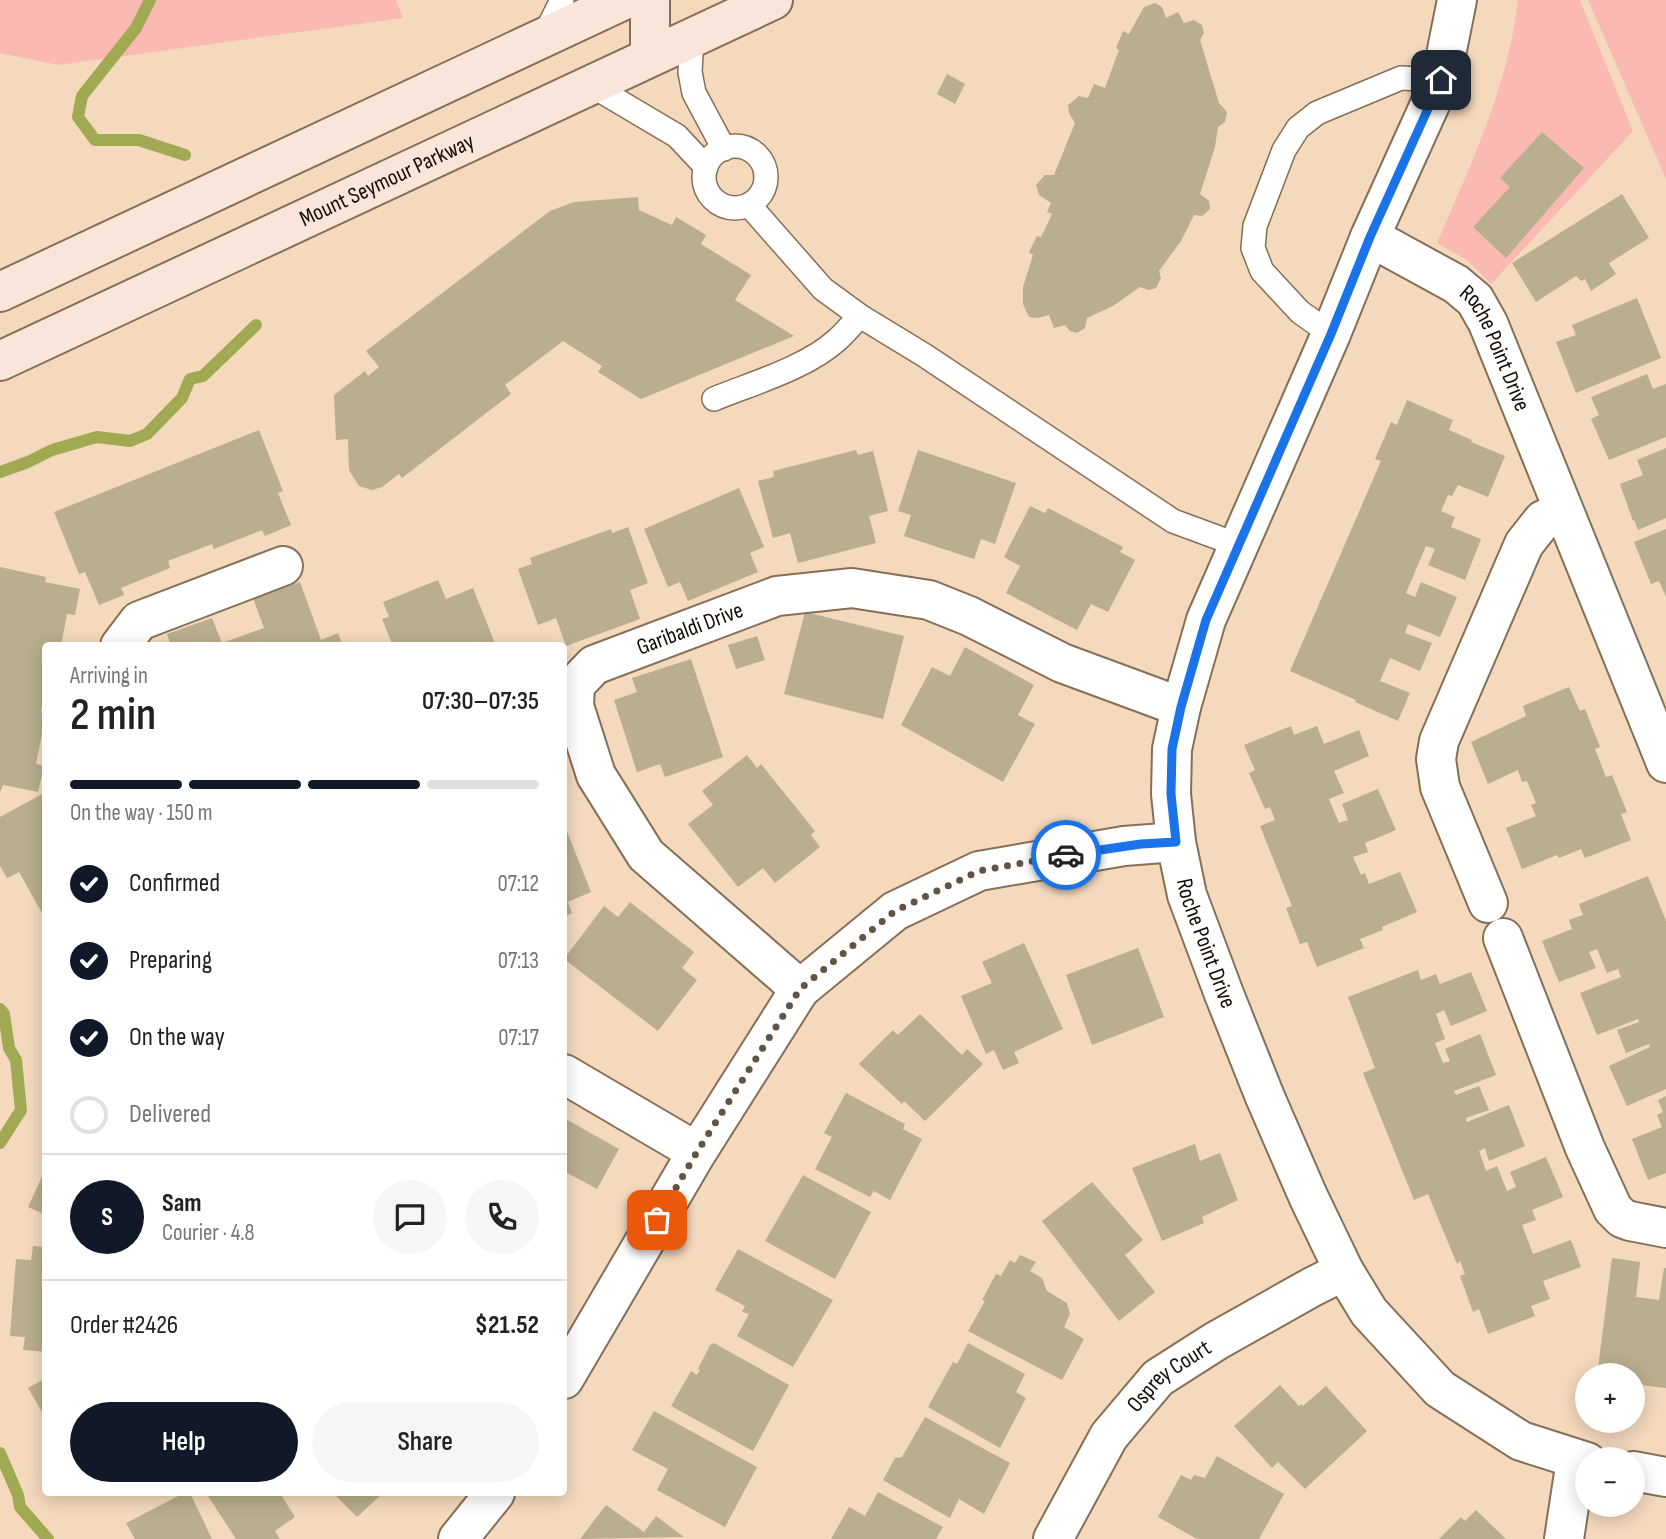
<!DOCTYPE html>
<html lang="en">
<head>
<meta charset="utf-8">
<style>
	body { margin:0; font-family:"Sofia Sans Condensed",sans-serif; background:#f6f6f6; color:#222; height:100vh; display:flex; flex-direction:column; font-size:26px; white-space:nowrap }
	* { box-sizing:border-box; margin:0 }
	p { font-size:23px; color:#767676 }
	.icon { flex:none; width:38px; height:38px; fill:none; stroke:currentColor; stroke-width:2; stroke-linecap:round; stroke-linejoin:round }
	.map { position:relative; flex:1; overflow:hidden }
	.sheet { position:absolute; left:42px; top:642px; width:525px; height:854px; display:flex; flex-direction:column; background:#fff; border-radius:7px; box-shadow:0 4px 18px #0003 }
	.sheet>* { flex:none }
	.controls { position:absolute; left:1575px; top:1363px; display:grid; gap:14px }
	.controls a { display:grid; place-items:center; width:70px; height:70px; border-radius:50%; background:#fff; box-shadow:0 4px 18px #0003; font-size:35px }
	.pin { position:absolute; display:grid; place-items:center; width:60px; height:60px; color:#fff; margin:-30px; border-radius:14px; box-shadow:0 4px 10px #0006 }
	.courier { position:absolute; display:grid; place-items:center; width:70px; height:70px; margin:-35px; border:5px solid #1a73e8; border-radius:50%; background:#fff; color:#222; box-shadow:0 2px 9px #0007 }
	.summary em { font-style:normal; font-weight:600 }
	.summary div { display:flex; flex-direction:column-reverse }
	.summary { display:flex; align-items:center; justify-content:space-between; height:119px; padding:0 28px }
	h1 { font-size:46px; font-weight:600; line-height:52px }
	.bar { display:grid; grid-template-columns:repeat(4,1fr); gap:10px 7px; align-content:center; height:84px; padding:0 28px }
	.bar i { height:9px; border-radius:5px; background:#e0e0e0 }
	.bar .on { background:#111827 }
	.bar p { grid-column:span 4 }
	.line { display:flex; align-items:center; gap:18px; padding:0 28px; border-top:2px solid #e0e0e0 }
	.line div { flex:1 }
	.round { display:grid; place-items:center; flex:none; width:74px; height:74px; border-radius:37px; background:#f6f6f6 }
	ol { padding:0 28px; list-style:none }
	li { display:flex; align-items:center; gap:21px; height:77px }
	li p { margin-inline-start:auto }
	li .icon { padding:7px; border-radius:50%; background:#111827; color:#fff; stroke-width:4 }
	li:last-child { color:#767676 }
	li i { width:38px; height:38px; border:4px solid #e0e0e0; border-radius:50% }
	.cta { display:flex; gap:14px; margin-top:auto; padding:14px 28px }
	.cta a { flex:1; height:80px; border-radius:42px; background:#111827; color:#fff; font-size:28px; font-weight:600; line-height:80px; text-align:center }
	.cta a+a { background:#f6f6f6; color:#222 }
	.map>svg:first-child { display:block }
	.green { fill:#fbb9b4 }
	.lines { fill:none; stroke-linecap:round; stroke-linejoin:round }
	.stream { stroke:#a1aa52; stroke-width:12 }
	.building { fill:#b9ae8d }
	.service-casing { stroke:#866f56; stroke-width:26 }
	.minor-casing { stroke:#866f56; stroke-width:42 }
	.secondary-casing { stroke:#866f56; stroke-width:42 }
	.service { stroke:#fff; stroke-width:23 }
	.minor { stroke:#fff; stroke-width:38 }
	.secondary { stroke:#fae5db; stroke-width:38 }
	.done { stroke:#625344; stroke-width:7; stroke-dasharray:0 12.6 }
	.route { stroke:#1a73e8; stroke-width:9 }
	.labels { text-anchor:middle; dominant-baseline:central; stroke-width:6; stroke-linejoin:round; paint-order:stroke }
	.street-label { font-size:23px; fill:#140b03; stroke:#fff }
</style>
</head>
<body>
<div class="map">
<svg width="1666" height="1539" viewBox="0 0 1666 1539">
	<rect width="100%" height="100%" fill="#f4d9bd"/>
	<g class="green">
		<path d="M0 0H396L403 18 58 65 0 53Z"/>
		<path d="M1518 0H1580L1633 131 1491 284 1467 260 1437 243C1471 164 1508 87 1518 0Z"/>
		<path d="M1588 0H1666V179Z"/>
	</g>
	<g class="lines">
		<g class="stream">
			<path d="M150 0 136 28 82 96 78 117 95 140H139L185 155"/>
			<path d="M0 472 28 462 52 450 97 437 130 441 147 434 182 398 190 379 203 376 256 325"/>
			<path d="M0 1009 4 1014 9 1048 16 1060 21 1110 0 1143"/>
			<path d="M0 1453 18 1495 20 1507 48 1539"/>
		</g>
	</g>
	<g class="building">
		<path d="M1155 3 1162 7 1166 18 1178 12 1184 23 1194 20 1202 25 1204 33 1200 40 1219 103 1227 112 1225 122 1218 127 1215 147 1201 191 1200 194 1209 201 1210 209 1202 216 1194 215 1181 241 1159 271 1161 278 1156 288 1149 290 1140 287 1113 306 1087 318 1085 328 1077 333 1070 331 1065 325 1054 328 1049 315 1038 318 1029 317 1023 304V287L1033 255 1029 252 1037 236 1041 237 1052 214 1047 212 1051 203 1039 195 1036 185 1045 175H1054L1075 123 1069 113 1068 105 1079 96 1088 98 1094 84 1105 88 1119 50 1116 48 1123 31 1129 34 1144 7Z"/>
		<path d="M947 74 965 84 955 104 937 94Z"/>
		<path d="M1542 132 1584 168 1506 258 1473 227 1510 187 1500 178Z"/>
		<path d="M1622 194 1649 238 1609 263 1616 274 1591 291 1585 279 1581 281 1576 276 1536 302 1512 263Z"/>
		<path d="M638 197 639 210 672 225 676 217 706 235 701 244 751 275 735 300 794 336 641 399 598 372 602 366 563 341 505 385 511 394 402 478 399 474 382 487 372 490 359 486 349 470 348 439 336 440 334 395 365 371 368 376 379 367 366 351 550 211 574 202Z"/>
		<path d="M1637 298 1661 358 1576 393 1556 342 1576 335 1572 325Z"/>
		<path d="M1647 374 1653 389 1666 384V437L1609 460 1591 419 1599 415 1591 397Z"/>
		<path d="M1407 400 1453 420 1449 430 1472 440 1471 442 1505 456 1488 497 1458 485 1452 496 1448 495 1441 511 1455 517 1451 527 1481 539 1465 580 1428 565 1435 549 1426 546 1406 593 1415 597 1421 582 1457 597 1440 637 1408 624 1405 633 1432 643 1420 671 1390 658 1380 681 1410 693 1398 721 1355 702 1356 700 1290 671 1381 461 1375 459 1391 422 1397 425Z"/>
		<path d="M259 430 283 491 278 493 291 525 265 536 262 530 214 549 212 544 168 561 170 568 121 588 124 595 99 605 85 572 79 574 54 512Z"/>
		<path d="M1666 448V518L1638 530 1634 520 1633 521 1620 484 1643 475 1637 460Z"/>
		<path d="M856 450 858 455 873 451 888 511 869 516 876 543 798 563 790 533 773 538 758 481 774 477 773 471Z"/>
		<path d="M918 450 1016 483 995 544 981 539 974 559 904 536 911 515 898 511Z"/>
		<path d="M739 488 764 547 750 553 758 572 688 601 680 582 668 587 644 529Z"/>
		<path d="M1030 506 1045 513 1048 508 1123 547 1120 552 1135 560 1108 612 1091 604 1077 630 1006 593 1020 566 1004 557Z"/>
		<path d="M628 527 648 583 630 590 640 619 566 646 556 618 538 625 518 569 532 564 530 558 611 529 612 533Z"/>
		<path d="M1666 529V597L1659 581 1651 584 1634 542Z"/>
		<path d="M0 567 46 577 45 582 80 589 75 615 67 614 61 646H46V688L41 712 46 713 36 764 44 766 38 792 3 785 0 792Z"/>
		<path d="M438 580 446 599 473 588 496 646H393L382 619 389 617 383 602Z"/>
		<path d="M300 582 321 640 338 633 343 646H171L167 634 212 618 222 643 264 628 253 598Z"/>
		<path d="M805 612 904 636 883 719 784 694Z"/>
		<path d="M757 636 765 660 736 669 728 645Z"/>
		<path d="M965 647 1034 685 1018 715 1035 724 1003 782 901 725 932 667 950 676Z"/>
		<path d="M691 659 723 757 665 777 660 764 637 772 614 700 637 692 632 678Z"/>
		<path d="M1569 687 1580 711 1585 709 1600 747 1595 749 1606 777 1612 775 1627 812 1621 814 1631 840 1585 858 1581 849 1559 858 1557 855 1522 869 1506 828 1536 816 1531 805 1536 803 1527 781 1522 782 1518 770 1488 784 1471 742 1526 716 1523 706Z"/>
		<path d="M1291 726 1294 735 1317 726 1324 744 1359 730 1369 756 1334 771 1344 793 1329 799 1339 823 1348 820 1342 804 1378 789 1396 830 1365 843 1368 852 1353 857 1361 875 1365 873 1369 884 1400 872 1417 912 1382 927 1383 930 1360 939 1364 948 1317 967 1307 942 1300 944 1286 908 1292 906 1260 826 1275 820 1270 807 1265 809 1249 773 1255 770 1244 745Z"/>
		<path d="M747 755 757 768 761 764 815 831 811 835 820 847 775 883 763 868 738 887 688 824 713 805 702 791Z"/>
		<path d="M46 792V920L19 872 7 878 0 866V817Z"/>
		<path d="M564 824 591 892 568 902 572 913 564 917Z"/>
		<path d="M1648 876 1666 921V1089L1627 1106 1609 1066 1650 1047 1649 1044 1626 1053 1617 1030 1639 1022 1638 1019 1597 1035 1580 993 1621 977 1618 969 1607 973 1597 949 1589 952 1596 968 1559 982 1542 941 1572 929 1569 920 1583 915 1579 904Z"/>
		<path d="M630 902 694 952 682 968 697 980 658 1031 564 959 604 906 618 917Z"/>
		<path d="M1024 943 1063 1029 1014 1052 1019 1063 1003 1070 994 1050 986 1054 961 996 992 983 982 962Z"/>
		<path d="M1138 948 1164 1017 1092 1045 1066 975Z"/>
		<path d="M1418 970 1421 980 1436 974 1440 984 1471 972 1487 1011 1451 1026 1444 1010 1436 1014 1445 1039 1435 1043 1443 1063 1450 1061 1445 1049 1480 1034 1496 1075 1454 1091 1456 1095 1479 1086 1489 1110 1466 1118 1467 1122 1509 1105 1525 1146 1489 1161 1485 1148 1479 1151 1486 1171 1497 1166 1507 1191 1516 1187 1510 1172 1546 1157 1563 1197 1532 1210 1536 1220 1522 1225 1533 1254 1571 1240 1581 1267 1543 1281 1550 1299 1531 1306 1535 1316 1488 1334 1479 1309 1473 1312 1460 1276 1465 1274 1460 1261 1457 1264 1428 1194 1414 1200 1363 1073 1375 1068 1348 997Z"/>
		<path d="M920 1014 962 1055 967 1049 983 1064 925 1121 904 1101 902 1104 859 1064 893 1030 898 1035Z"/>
		<path d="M846 1093 905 1124 903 1129 922 1139 890 1200 874 1191 870 1197 815 1169 832 1137 824 1133Z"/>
		<path d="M1666 1096V1173L1648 1180 1632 1139 1662 1127 1657 1115 1663 1112 1658 1100Z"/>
		<path d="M564 1118 619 1149 597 1189 564 1171Z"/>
		<path d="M1195 1144 1200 1161 1220 1153 1238 1200 1202 1217 1204 1223 1162 1241 1132 1168Z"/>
		<path d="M46 1168V1215L28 1207Z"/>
		<path d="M803 1175 871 1212 835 1279 765 1241Z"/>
		<path d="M1092 1182 1143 1240 1125 1255 1155 1292 1119 1321 1042 1221Z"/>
		<path d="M33 1246 46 1247V1352L23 1350 25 1337 10 1336 16 1259 31 1260Z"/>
		<path d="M738 1249 833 1300 793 1367 737 1336 749 1314 742 1312 745 1306 715 1290Z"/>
		<path d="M1020 1255 1036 1262 1030 1271 1042 1278 1047 1291 1067 1303 1070 1314 1064 1327 1084 1339 1062 1380 968 1331 985 1301 982 1300 996 1274 1001 1276 1010 1260 1015 1263Z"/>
		<path d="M1612 1258 1640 1262 1636 1297 1659 1300 1664 1268H1666V1388L1633 1384V1376H1597Z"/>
		<path d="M714 1343 789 1385 753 1451 671 1406 691 1371 697 1375 700 1370 698 1369 710 1345Z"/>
		<path d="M968 1343 1025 1374 1016 1392 1026 1398 1000 1448 928 1407 953 1362 957 1364Z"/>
		<path d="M46 1378V1419L28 1388Z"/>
		<path d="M1280 1385 1299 1406 1301 1404 1303 1406 1326 1386 1367 1431 1305 1489 1278 1462 1272 1468 1234 1426Z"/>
		<path d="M654 1411 757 1467 725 1527 657 1490 668 1469 632 1450Z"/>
		<path d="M925 1417 1010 1463 984 1514 959 1499 950 1518 883 1480 895 1458 902 1457Z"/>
		<path d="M1217 1456 1284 1494 1259 1539H1197L1158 1517 1181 1475 1191 1480 1194 1475 1205 1478Z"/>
		<path d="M878 1492 943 1527 936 1539H831L849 1507 865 1516Z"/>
		<path d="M184 1493H190L212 1539H135L126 1523Z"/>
		<path d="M206 1493H280L295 1517 275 1531 280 1539H236Z"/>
		<path d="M333 1493H383L357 1517Z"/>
		<path d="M606 1505 644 1532 656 1516 684 1537 580 1539Z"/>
		<path d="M1476 1510 1506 1539H1439L1461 1517 1465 1521Z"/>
	</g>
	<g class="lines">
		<g class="service-casing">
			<g id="service">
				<path d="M543 38 562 0"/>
				<path d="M692 38 690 72 694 93 724 149"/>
				<path d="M591 85 677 136 706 167"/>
				<circle cx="735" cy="177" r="31"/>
				<path d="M749 205 823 289 860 316 924 355 1173 521 1238 545"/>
				<path d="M1331 334 1300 312 1262 271 1253 248 1255 226 1284 150 1298 128 1317 113 1401 78 1441 80"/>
				<path d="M714 399C753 383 806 368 837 340 845 333 852 324 860 316"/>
			</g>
		</g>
		<g class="minor-casing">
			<g id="minor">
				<path id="s1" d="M1457 0 1441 80 1370 237 1331 334 1206 620 1181 707 1172 749 1171 794 1176 842 1187 895 1224 994 1265 1097 1308 1196 1344 1271 1369 1312 1440 1389 1521 1441 1587 1462"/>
				<path id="s2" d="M1370 237 1456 284 1475 300 1488 323 1666 763"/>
				<path d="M120 646 139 621 283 566"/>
				<path d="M1488 903 1440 787 1436 759 1439 741 1524 544 1543 520 1563 511"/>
				<path d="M1503 938 1585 1148 1613 1209 1622 1218 1630 1221 1666 1228"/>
				<path id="s3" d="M800 989 646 855 596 775 574 706 575 685 594 665 777 596 852 588 929 600 969 616 1062 663 1181 707"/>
				<path d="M564 1074 697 1152"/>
				<path d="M564 1379 697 1152 800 989 895 911 979 871 1124 846 1176 842"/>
				<path d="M1633 1471 1666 1477"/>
				<path d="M458 1539 495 1493"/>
				<path id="s4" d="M1053 1539 1109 1436 1158 1378 1216 1341 1312 1287 1344 1271"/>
				<path d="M1564 1539 1576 1460"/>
			</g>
		</g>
		<g class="secondary-casing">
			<g id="secondary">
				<path d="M650 57V0"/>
				<path d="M0 292 624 0"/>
				<path id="s5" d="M0 361 773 0"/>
			</g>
		</g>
		<use href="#service" class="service"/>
		<use href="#minor" class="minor"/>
		<use href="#secondary" class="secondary"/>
	</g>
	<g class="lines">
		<path class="done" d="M657 1220 697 1152 800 989 895 911 979 871 1066 855"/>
		<path class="route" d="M1066 855 1141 844 1176 842 1171 794 1172 749 1181 707 1206 620 1331 334 1370 237 1441 80"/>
	</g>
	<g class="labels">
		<g class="street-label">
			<text stroke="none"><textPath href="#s5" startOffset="427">Mount Seymour Parkway</textPath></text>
			<text stroke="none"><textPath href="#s2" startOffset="175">Roche Point Drive</textPath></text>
			<text stroke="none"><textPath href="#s3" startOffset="522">Garibaldi Drive</textPath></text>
			<text stroke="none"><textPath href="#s1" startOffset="1003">Roche Point Drive</textPath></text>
			<text stroke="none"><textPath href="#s4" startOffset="203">Osprey Court</textPath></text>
		</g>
	</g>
</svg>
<div class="controls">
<a>+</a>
<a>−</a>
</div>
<div class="pin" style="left:657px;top:1220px;background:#ea580c"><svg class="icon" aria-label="bag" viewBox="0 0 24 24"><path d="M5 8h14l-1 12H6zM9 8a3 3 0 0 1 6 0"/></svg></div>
<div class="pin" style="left:1441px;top:80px;background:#1f2937"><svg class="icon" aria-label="home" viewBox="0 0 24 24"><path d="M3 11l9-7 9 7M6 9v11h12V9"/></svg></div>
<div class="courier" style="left:1066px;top:855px"><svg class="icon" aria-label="car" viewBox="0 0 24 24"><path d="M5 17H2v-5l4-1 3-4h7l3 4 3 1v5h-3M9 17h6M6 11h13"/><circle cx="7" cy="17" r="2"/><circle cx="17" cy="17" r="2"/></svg></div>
<section class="sheet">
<div class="summary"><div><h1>2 min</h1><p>Arriving in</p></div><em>07:30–07:35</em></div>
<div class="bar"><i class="on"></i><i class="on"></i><i class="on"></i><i></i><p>On the way · 150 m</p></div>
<ol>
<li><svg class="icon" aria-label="check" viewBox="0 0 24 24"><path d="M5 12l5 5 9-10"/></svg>Confirmed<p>07:12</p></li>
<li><svg class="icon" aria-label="check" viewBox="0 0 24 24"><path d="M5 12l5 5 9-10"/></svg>Preparing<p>07:13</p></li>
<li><svg class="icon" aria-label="check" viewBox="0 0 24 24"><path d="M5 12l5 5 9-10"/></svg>On the way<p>07:17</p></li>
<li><i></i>Delivered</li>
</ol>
<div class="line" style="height:126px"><b class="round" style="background:#111827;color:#fff">S</b><div><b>Sam</b><p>Courier · 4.8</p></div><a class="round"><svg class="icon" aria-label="chat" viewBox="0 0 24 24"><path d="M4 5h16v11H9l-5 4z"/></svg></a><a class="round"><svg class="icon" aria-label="phone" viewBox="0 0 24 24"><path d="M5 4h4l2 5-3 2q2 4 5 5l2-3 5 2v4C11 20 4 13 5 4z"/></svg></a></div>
<div class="line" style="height:91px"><div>Order #2426</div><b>$21.52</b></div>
<div class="cta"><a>Help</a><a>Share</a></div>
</section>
</div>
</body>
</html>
